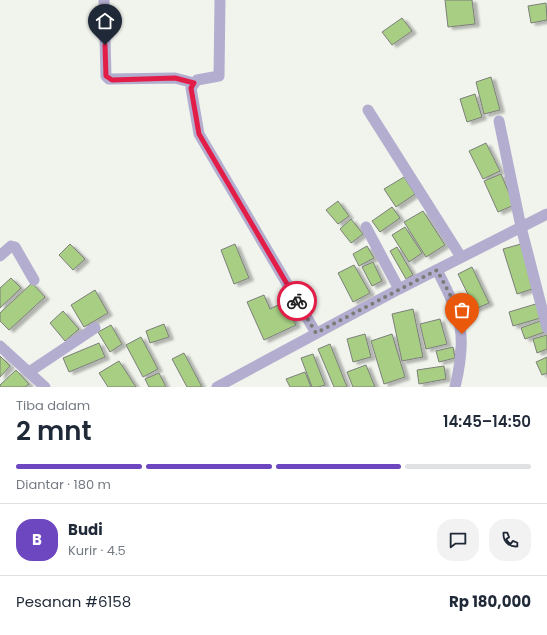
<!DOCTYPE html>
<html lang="id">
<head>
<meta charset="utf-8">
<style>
	body { margin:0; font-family:Poppins,sans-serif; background:#f2f2f3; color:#1f2937; height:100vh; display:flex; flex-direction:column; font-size:15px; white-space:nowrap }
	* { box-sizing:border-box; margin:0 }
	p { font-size:13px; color:#747a83 }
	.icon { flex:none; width:22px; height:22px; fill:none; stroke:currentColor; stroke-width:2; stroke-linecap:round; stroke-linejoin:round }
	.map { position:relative; height:387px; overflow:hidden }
	.panel { display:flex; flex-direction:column; background:#fff; flex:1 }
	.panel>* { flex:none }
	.pin { position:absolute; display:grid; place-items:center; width:34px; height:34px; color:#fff; margin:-41px -17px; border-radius:50% 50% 50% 0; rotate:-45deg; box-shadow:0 0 4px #0007 }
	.pin .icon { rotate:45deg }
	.courier { position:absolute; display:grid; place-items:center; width:40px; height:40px; margin:-20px; border:3px solid #e11d48; border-radius:50%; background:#fff; color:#222; box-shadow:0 1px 5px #0007 }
	.overview em { font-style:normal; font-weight:600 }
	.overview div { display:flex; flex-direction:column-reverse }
	.overview { display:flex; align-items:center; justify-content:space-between; height:68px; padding:0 16px }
	h1 { font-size:26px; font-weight:600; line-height:30px }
	.bar { display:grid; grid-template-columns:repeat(4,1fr); gap:6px 4px; align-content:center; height:48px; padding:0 16px }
	.bar i { height:5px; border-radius:3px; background:#e0e1e3 }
	.bar .on { background:#6c47c0 }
	.bar p { grid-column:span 4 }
	.line { display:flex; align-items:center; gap:10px; padding:0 16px; border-top:1px solid #e0e1e3 }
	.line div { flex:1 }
	.round { display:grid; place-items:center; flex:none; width:42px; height:42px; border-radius:16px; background:#f2f2f3 }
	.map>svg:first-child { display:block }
	.building { fill:#a8ce84; stroke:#7c7f79; filter:url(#shadow) }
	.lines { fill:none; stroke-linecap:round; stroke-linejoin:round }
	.minor { stroke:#b3adcf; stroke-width:11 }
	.tertiary { stroke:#b3adcf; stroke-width:11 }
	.done { stroke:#797c77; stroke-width:4; stroke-dasharray:0 7.2 }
	.route { stroke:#e11d48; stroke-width:5 }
</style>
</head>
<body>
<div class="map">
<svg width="547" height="387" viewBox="0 0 547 387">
	<defs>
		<filter id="shadow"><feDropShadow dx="4.5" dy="2.5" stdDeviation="1" flood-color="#0004"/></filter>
	</defs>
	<rect width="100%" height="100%" fill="#f1f4ed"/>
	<g class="building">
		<path d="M445 0H472L475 24 448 27Z"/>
		<path d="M546 3 547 20 531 23 528 6Z"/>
		<path d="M402 18 412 31 392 45 382 32Z"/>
		<path d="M491 77 500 110 484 114 476 82Z"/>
		<path d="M475 94 482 117 467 122 460 99Z"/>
		<path d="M486 143 500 171 483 179 469 151Z"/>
		<path d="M501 174 514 205 498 212 484 181Z"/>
		<path d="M404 177 415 194 396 207 384 189Z"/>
		<path d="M338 201 349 216 338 224 326 210Z"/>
		<path d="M392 207 400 218 380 232 372 221Z"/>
		<path d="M423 211 445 245 426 257 404 222Z"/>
		<path d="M351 219 363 234 351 243 340 229Z"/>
		<path d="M405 227 422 253 409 262 392 235Z"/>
		<path d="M70 244 85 259 73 270 59 255Z"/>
		<path d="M235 244 249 278 234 284 221 250Z"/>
		<path d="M521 244 535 288 517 294 503 249Z"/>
		<path d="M367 246 374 258 359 266 353 254Z"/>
		<path d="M397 247 413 275 406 279 390 251Z"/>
		<path d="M373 262 382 281 372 286 362 267Z"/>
		<path d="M354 265 370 293 353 302 338 273Z"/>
		<path d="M472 267 489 303 475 309 458 274Z"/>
		<path d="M11 278 21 288 0 308V288Z"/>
		<path d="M32 283 45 297 9 330 0 321V313Z"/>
		<path d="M95 290 108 313 84 327 71 305Z"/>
		<path d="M264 295 270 309 284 302 296 325 264 340 247 302Z"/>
		<path d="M539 303 544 317 513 326 509 312Z"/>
		<path d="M413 309 423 357 402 361 392 314Z"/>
		<path d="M63 311 79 329 65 341 50 323Z"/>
		<path d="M440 319 447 344 426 349 420 324Z"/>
		<path d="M543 320 547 331 525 339 521 328Z"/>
		<path d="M164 324 169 337 150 343 146 331Z"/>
		<path d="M111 325 122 344 110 352 98 332Z"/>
		<path d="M365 334 371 357 353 362 347 339Z"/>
		<path d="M392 334 405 377 384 384 371 341Z"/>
		<path d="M547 335V349L537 353 533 339Z"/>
		<path d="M141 337 158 369 143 377 126 345Z"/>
		<path d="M99 343 105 357 69 372 63 358Z"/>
		<path d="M330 344 347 387H334L318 349Z"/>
		<path d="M453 347 455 358 439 362 436 351Z"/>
		<path d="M184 353 202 387H187L172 359Z"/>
		<path d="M313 354 325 385 318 387H312L301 358Z"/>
		<path d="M0 356 10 366 0 377Z"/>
		<path d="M547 357V373L542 375 536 362Z"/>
		<path d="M119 361 136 387H108L99 373Z"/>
		<path d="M366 365 375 387H353L347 372Z"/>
		<path d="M444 366 446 379 419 384 417 370Z"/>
		<path d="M16 370 29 384 25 387H0V385Z"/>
		<path d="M305 372 311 387H290L286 379Z"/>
		<path d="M159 373 166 387H149L145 379Z"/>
	</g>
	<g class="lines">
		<g class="minor">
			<path d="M104 0 106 76 109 79 175 78 194 83"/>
			<path d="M220 0 219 76 197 80 191 88 199 134 316 333"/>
			<path d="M368 110 461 257"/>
			<path d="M499 121 521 227 547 328"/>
			<path d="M366 227 399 289"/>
			<path d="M0 256 11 246 15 247 34 280"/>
			<path d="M437 270C461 317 468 334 455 387"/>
			<path d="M0 346 45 387"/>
			<path d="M29 372 95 328"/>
		</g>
		<path class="tertiary" d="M217 387 399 289 547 214"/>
	</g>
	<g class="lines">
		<path class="done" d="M297 301 316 333 437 270 456 306 462 334"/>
		<path class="route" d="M105 45 106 76 112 80 175 78 194 83 191 88 199 134 297 301"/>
	</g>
</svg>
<div class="pin" style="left:462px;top:334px;background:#ea580c"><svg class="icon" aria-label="bag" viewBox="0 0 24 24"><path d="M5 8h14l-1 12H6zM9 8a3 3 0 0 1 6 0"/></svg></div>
<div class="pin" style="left:105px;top:45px;background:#1f2937"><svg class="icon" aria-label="home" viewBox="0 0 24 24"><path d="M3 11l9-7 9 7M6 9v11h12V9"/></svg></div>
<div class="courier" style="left:297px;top:301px"><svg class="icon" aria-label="bike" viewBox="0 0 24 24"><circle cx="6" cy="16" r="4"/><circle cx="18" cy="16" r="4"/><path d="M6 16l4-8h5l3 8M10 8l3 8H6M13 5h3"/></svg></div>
</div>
<section class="panel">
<div class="overview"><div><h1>2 mnt</h1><p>Tiba dalam</p></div><em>14:45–14:50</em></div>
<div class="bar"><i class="on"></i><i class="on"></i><i class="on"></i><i></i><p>Diantar · 180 m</p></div>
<div class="line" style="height:72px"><b class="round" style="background:#6c47c0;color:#fff">B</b><div><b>Budi</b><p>Kurir · 4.5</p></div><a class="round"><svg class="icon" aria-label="chat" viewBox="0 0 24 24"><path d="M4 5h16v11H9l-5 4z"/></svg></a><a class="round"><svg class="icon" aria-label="phone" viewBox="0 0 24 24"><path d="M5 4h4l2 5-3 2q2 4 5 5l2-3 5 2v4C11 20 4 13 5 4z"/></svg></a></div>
<div class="line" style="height:52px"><div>Pesanan #6158</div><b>Rp 180,000</b></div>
</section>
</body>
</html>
